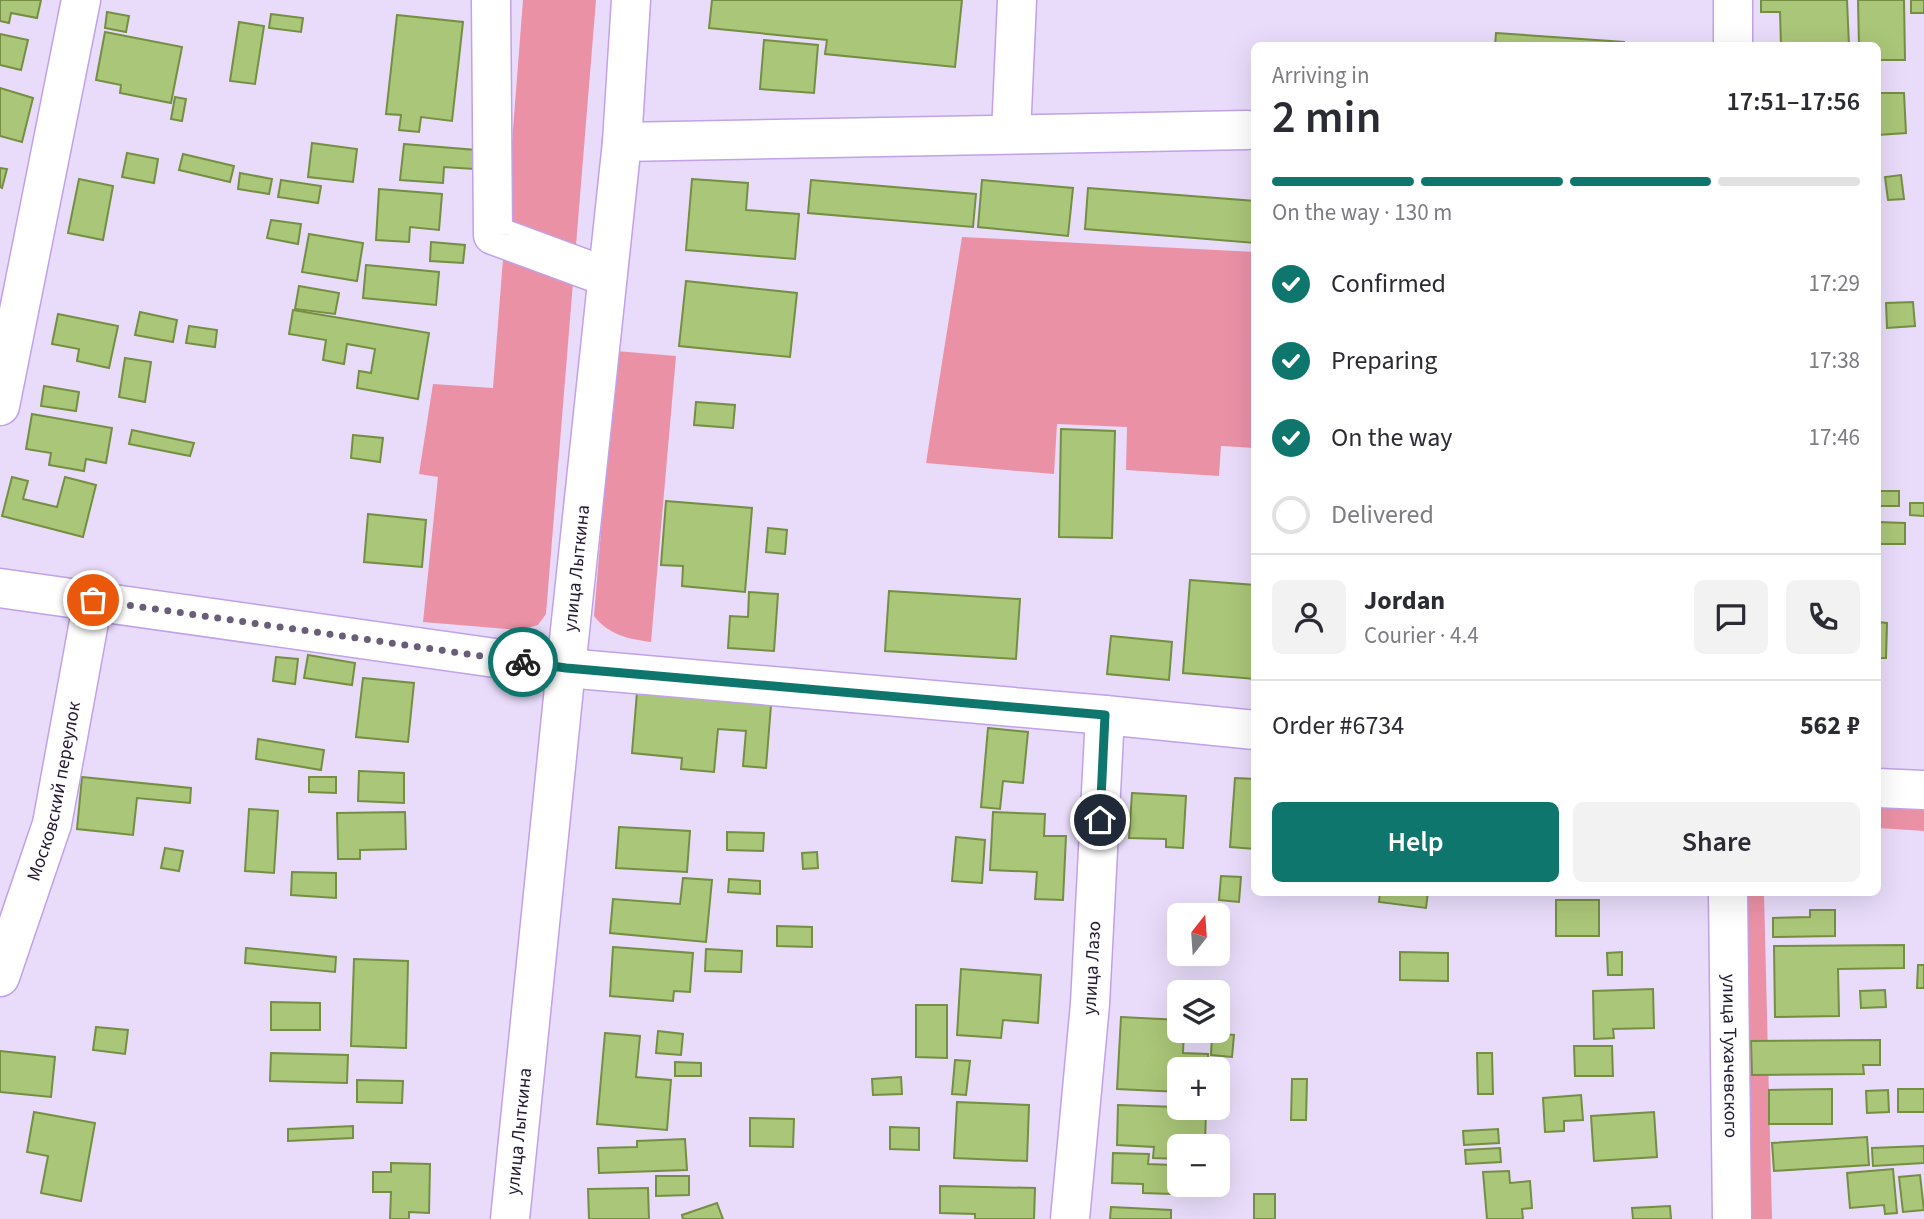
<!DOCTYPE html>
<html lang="en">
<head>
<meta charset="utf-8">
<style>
	body { margin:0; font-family:"Source Sans 3",sans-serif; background:#f2f2f3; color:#2b2b33; height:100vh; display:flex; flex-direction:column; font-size:26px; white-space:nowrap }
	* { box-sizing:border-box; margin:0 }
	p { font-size:23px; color:#7c7c81 }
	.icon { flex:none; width:38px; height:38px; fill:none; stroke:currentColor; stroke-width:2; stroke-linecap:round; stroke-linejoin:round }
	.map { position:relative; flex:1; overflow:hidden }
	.details { position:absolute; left:1251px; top:42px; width:630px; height:854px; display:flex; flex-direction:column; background:#fff; border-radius:10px; box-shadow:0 7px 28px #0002 }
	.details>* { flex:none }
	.needle { width:46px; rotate:17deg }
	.tools { position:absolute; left:1167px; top:903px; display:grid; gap:14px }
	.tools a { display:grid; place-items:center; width:63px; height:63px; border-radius:10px; background:#fff; box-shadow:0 7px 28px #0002; font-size:35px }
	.pin { position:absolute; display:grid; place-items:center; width:60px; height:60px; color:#fff; margin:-30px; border:4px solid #fff; border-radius:50%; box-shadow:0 2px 7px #0007 }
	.courier { position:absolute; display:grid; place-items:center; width:70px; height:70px; margin:-35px; border:5px solid #0f766e; border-radius:50%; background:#fff; color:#222; box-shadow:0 2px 9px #0007 }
	.summary em { font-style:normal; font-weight:600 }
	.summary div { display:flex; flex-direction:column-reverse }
	.summary { display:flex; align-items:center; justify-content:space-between; height:119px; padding:0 21px }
	h1 { font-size:46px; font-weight:600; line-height:52px }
	.bar { display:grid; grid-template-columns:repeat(4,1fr); gap:10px 7px; align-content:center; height:84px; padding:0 21px }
	.bar i { height:9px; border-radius:5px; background:#e1e1e2 }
	.bar .on { background:#0f766e }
	.bar p { grid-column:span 4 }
	.line { display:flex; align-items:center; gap:18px; padding:0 21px; border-top:2px solid #e1e1e2 }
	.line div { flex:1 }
	.round { display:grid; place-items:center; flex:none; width:74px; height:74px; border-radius:10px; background:#f2f2f3 }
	ol { padding:0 21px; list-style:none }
	li { display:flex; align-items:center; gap:21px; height:77px }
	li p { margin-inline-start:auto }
	li .icon { padding:7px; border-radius:50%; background:#0f766e; color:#fff; stroke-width:4 }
	li:last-child { color:#7c7c81 }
	li i { width:38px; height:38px; border:4px solid #e1e1e2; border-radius:50% }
	.primary-button { display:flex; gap:14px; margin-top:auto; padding:14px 21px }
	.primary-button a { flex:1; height:80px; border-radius:10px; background:#0f766e; color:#fff; font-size:28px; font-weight:600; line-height:80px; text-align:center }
	.primary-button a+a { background:#f2f2f3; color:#2b2b33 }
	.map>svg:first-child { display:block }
	.green { fill:#eb91a6 }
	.building { fill:#aac678; stroke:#758e42; stroke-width:2 }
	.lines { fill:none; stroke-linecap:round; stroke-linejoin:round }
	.minor-casing { stroke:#c1a1e9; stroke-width:41 }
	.minor { stroke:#fff; stroke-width:38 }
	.done { stroke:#695d79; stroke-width:7; stroke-dasharray:0 12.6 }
	.route { stroke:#0f766e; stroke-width:9 }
	.labels { text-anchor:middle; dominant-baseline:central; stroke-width:6; stroke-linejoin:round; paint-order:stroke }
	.street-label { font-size:19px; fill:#251833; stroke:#e8dcfa }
</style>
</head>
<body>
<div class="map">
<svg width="1924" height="1219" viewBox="0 0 1924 1219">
	<rect width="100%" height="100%" fill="#e8dcfa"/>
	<g class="green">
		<path d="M523 0H596L546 614 538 625 520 630 423 622 438 477 419 474 433 384 493 388Z"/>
		<path d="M962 237 1255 252V448L1221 446 1219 476 1126 470 1127 427 1057 424 1054 474 926 463Z"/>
		<path d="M616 351 676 356 651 642C628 639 609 635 594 616Z"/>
		<path d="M1878 804 1924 808V831L1878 828Z"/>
		<path d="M1744 893H1764L1772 1219H1752Z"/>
	</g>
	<g class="building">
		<path d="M0 0H41L37 18 11 13 9 23 0 21Z"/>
		<path d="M712 0H962L955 67 825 54 827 40 709 28Z"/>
		<path d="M1761 0H1847L1849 46H1781L1780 12H1761Z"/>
		<path d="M1858 0H1904L1905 60H1878V46H1859Z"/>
		<rect x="1911" y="0" width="13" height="13"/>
		<path d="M107 12 129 16 126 32 105 28Z"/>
		<path d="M271 14 303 18 301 32 269 28Z"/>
		<path d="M397 15 463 22 452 121 421 117 419 132 399 130 401 115 386 114Z"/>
		<path d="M239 22 264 26 255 84 230 81Z"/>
		<path d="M105 32 182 47 171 103 120 93 121 85 96 80Z"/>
		<path d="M1496 33 1624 42V46H1495Z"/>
		<path d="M0 34 28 40 21 70 0 65Z"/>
		<path d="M764 40 818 45 814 93 760 89Z"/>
		<path d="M0 88 33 98 22 142 0 136Z"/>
		<path d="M1878 93H1904L1906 133 1878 135Z"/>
		<path d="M175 97 186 99 182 121 171 119Z"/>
		<path d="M312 143 357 149 353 182 308 177Z"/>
		<path d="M404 144 476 150 474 169 444 167 443 183 400 180Z"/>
		<path d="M127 153 158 159 154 183 122 177Z"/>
		<path d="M183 154 234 166 230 182 179 170Z"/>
		<path d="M0 168 7 169 2 188 0 187Z"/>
		<path d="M240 173 272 179 269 194 238 189Z"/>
		<path d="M1901 175 1904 199 1888 200 1885 177Z"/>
		<path d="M79 179 113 186 103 240 68 233Z"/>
		<path d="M692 179 748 183 746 210 799 214 795 259 686 250Z"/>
		<path d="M281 180 321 186 318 203 278 197Z"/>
		<path d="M811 180 976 194 973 227 808 213Z"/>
		<path d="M982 180 1073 188 1068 236 978 227Z"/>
		<path d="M1088 188 1255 201V243L1085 229Z"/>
		<path d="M379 189 442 194 439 230 410 227 409 242 376 240Z"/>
		<path d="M271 220 301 224 298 244 267 238Z"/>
		<path d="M309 234 363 243 357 281 302 272Z"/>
		<path d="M431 242 465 245 463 263 430 261Z"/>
		<path d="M366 265 439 272 436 305 363 298Z"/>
		<path d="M686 281 797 293 790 357 679 346Z"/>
		<path d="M299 286 339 293 335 314 295 309Z"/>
		<path d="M1913 302 1915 326 1887 328 1886 303Z"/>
		<path d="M293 310 429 333 418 399 357 388 359 371 371 373 375 349 347 344 344 364 323 360 326 340 289 334Z"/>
		<path d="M140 312 177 320 173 342 135 335Z"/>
		<path d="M58 314 118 326 109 368 77 361 79 349 52 344Z"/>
		<path d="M189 326 217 330 215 347 186 343Z"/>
		<path d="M125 358 151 362 145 402 119 397Z"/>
		<path d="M44 386 79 392 76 411 41 406Z"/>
		<path d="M696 402 735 405 733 428 694 425Z"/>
		<path d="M32 414 112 428 106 463 86 459 84 471 49 465 51 453 26 449Z"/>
		<path d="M1061 429 1115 431 1112 538 1059 537Z"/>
		<path d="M132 430 194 443 190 456 129 444Z"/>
		<path d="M353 435 383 438 380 462 351 458Z"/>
		<path d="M12 477 28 481 23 499 57 507 65 477 96 485 83 537 2 516Z"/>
		<rect x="1878" y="491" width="21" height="15"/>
		<path d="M666 501 752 508 745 592 682 586 683 566 661 565Z"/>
		<path d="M1910 503H1924V516L1910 515Z"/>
		<path d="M368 514 426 520 422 567 364 562Z"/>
		<path d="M1878 522 1905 523V544H1878Z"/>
		<path d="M768 528 787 530 785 554 766 552Z"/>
		<path d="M1190 580 1255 585V679L1183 673Z"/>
		<path d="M889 591 1020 599 1016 659 885 651Z"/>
		<path d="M749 592 778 594 774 651 728 648 730 616 748 617Z"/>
		<path d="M1878 622 1887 623 1886 658H1878Z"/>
		<path d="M1111 636 1172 642 1169 680 1107 674Z"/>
		<path d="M308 655 355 663 352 685 304 678Z"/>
		<path d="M276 657 298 659 295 684 273 681Z"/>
		<path d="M363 678 414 683 408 742 356 737Z"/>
		<path d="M637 692 771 705 766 768 743 766 746 731 718 729 714 772 681 769 682 758 632 753Z"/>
		<path d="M988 728 1028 732 1023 783 1003 781 1000 809 981 807Z"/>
		<path d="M258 739 324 750 321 770 256 759Z"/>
		<path d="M359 771 404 773V803L358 801Z"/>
		<path d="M82 777 191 788 190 803 137 798 133 835 77 829Z"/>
		<path d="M309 777H336V793L309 792Z"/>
		<path d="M1235 778 1255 779V849L1230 847Z"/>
		<path d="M1132 793 1186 796 1183 848 1166 847V839L1129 838Z"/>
		<path d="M249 809 278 811 274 873 245 871Z"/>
		<path d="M405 812 406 849 360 850V859H338L337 813Z"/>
		<path d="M993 812 1045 814 1044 836H1066L1063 900 1035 899 1037 872 990 870Z"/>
		<path d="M619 827 690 831 687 872 616 868Z"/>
		<path d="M727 832 764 833 763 851 727 850Z"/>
		<path d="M956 837 985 840 982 883 952 881Z"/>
		<path d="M165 848 183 851 179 871 161 868Z"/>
		<path d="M817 852 818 868 803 869 802 853Z"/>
		<path d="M292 872 336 873V898L291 895Z"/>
		<path d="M1221 876 1241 877 1239 902 1219 900Z"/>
		<path d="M683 878 712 880 706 942 610 933 613 899 680 904Z"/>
		<path d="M729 879 760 881V894L728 892Z"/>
		<path d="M1380 892H1428L1426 908 1379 902Z"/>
		<rect x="1556" y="900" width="43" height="36"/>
		<path d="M1810 910H1835V936L1773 937V918L1810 917Z"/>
		<path d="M777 926 812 927V947L777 946Z"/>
		<path d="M1904 945V968L1838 969 1839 1016 1775 1017 1774 946Z"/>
		<path d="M613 947 693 953 690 992 674 991 673 1001 610 996Z"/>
		<path d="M246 948 336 957 335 972 245 963Z"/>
		<path d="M706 949 742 951 741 972 705 971Z"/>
		<path d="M1400 952 1448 953V981L1400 980Z"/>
		<path d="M1622 952V975H1608L1607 953Z"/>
		<path d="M354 959 408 961 406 1048 351 1046Z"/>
		<path d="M1918 965H1924V988H1917Z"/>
		<path d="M961 969 1041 975 1038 1023 1003 1020 1001 1038 957 1035Z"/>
		<path d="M1653 989 1654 1028 1613 1029 1614 1038 1594 1039 1593 991Z"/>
		<path d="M1885 990 1886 1007 1861 1008 1860 991Z"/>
		<path d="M271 1002 320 1003V1030H271Z"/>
		<path d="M916 1005H947V1058L916 1057Z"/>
		<path d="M1121 1017 1180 1020V1031H1184L1183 1053 1208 1054V1069H1180V1092L1117 1089Z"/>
		<path d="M96 1027 128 1030 125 1054 93 1050Z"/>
		<path d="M658 1031 683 1034 681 1055 656 1053Z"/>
		<path d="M605 1033 640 1036 636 1077 671 1080 667 1130 597 1124Z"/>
		<path d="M1212 1033 1234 1035 1232 1057 1211 1055Z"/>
		<path d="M1880 1040V1065H1863L1864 1074 1752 1075 1751 1041Z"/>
		<path d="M1574 1046H1612L1613 1076H1575Z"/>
		<path d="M0 1051 55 1057 51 1097 0 1092Z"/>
		<path d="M271 1053 348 1055 347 1083 270 1081Z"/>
		<path d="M1477 1053H1492L1493 1094H1478Z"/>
		<path d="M955 1060 970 1061 966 1095 952 1094Z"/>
		<path d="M675 1062 701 1063V1076H675Z"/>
		<path d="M901 1077 902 1094 873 1095 872 1079Z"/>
		<path d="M1292 1079H1307L1306 1120H1291Z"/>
		<path d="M357 1080 403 1081 402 1103 357 1102Z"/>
		<path d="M1832 1089V1124H1769V1090Z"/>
		<rect x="1898" y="1089" width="26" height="23"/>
		<path d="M1888 1090 1889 1112 1867 1113 1866 1091Z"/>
		<path d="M1581 1095 1583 1120 1564 1121V1131L1545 1132 1543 1098Z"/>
		<path d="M957 1102 1029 1105 1027 1161 954 1158Z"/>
		<path d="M1118 1105 1206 1108 1205 1146H1180V1159L1153 1158 1154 1147 1117 1145Z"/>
		<path d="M34 1112 95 1123 81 1201 41 1193 48 1156 27 1152Z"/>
		<path d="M1654 1112 1657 1157 1594 1161 1591 1116Z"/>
		<path d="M750 1118 794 1119 793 1147 750 1146Z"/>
		<path d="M353 1126V1138L288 1141V1129Z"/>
		<path d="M890 1127 919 1128V1150L890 1149Z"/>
		<path d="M1498 1129 1499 1143 1464 1145 1463 1131Z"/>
		<path d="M1867 1137 1869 1165 1774 1171 1772 1143Z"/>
		<path d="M685 1139 687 1170 599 1173 598 1148 637 1147V1141Z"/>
		<path d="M1924 1146V1163L1873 1166 1872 1148Z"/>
		<path d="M1500 1148 1501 1162 1466 1164 1465 1150Z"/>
		<path d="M1113 1153 1149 1154 1148 1164 1173 1165 1172 1194 1143 1193V1184L1112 1183Z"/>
		<path d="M391 1163 430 1164 429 1213 409 1212V1219H390L391 1192H373V1172H391Z"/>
		<path d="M1893 1169 1897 1213 1885 1214 1884 1205 1850 1208 1847 1173Z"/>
		<path d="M1509 1171 1510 1183 1530 1181 1532 1208 1522 1209 1523 1219H1487L1483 1172Z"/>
		<path d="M1920 1175 1924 1210 1903 1212 1899 1177Z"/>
		<path d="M656 1176H689V1195L656 1196Z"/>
		<path d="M940 1186 1035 1188 1034 1219H975V1214L940 1213Z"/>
		<path d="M648 1188 649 1219H589L588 1189Z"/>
		<rect x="1254" y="1194" width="21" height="25"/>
		<path d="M717 1203 723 1219H683L682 1215Z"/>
		<path d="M1670 1206 1671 1219H1633L1632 1208Z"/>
		<path d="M1111 1207 1171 1210V1219H1110Z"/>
	</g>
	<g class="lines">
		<g class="minor-casing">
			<g id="minor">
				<path d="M491 0 493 235 607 277"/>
				<path d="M1733 46V0"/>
				<path d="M1011 134 1017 0"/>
				<path d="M622 142 1247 130"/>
				<path d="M0 406 81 0"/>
				<path d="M0 588 566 668 1105 715 1255 730"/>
				<path d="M1878 788 1924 790"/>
				<path id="s1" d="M1728 892 1732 1219"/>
				<path id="s2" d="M0 977 52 824 93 600"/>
				<path id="s3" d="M510 1219 566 668 622 142 631 0"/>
				<path id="s4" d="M1070 1219 1090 1004 1105 715"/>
			</g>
		</g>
		<use href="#minor" class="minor"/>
	</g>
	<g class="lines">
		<path class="done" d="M93 600 523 662"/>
		<path class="route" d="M523 662 566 668 1105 715 1100 820"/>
	</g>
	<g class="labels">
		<g class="street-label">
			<text stroke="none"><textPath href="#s3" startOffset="654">улица Лыткина</textPath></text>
			<text stroke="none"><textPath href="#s2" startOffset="194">Московский переулок</textPath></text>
			<text stroke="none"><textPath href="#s4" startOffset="252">улица Лазо</textPath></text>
			<text stroke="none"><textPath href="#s1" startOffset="164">улица Тухачевского</textPath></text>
			<text stroke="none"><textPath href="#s3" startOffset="88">улица Лыткина</textPath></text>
		</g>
	</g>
</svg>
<div class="tools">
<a><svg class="needle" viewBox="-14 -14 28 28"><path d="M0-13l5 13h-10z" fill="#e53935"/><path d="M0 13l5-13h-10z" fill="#7c7c81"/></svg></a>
<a><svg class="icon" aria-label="layers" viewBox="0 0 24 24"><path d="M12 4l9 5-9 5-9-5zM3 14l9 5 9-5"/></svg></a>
<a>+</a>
<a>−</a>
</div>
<div class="pin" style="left:93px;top:600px;background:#ea580c"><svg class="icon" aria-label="bag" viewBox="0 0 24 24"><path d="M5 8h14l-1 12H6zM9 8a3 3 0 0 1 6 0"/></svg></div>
<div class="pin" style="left:1100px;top:820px;background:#1f2937"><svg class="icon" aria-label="home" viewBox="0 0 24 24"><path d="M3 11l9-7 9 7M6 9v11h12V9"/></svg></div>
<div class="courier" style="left:523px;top:662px"><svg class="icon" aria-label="bike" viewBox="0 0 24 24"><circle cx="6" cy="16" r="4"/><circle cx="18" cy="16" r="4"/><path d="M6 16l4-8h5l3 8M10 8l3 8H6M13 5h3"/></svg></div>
<section class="details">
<div class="summary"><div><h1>2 min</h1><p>Arriving in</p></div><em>17:51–17:56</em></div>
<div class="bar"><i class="on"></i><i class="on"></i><i class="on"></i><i></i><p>On the way · 130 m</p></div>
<ol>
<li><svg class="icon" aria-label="check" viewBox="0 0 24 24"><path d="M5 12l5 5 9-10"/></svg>Confirmed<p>17:29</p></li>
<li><svg class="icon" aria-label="check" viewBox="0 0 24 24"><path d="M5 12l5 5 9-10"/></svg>Preparing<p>17:38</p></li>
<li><svg class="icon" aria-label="check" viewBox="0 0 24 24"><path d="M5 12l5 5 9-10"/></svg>On the way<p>17:46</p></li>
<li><i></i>Delivered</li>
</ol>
<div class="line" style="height:126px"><a class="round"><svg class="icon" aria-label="person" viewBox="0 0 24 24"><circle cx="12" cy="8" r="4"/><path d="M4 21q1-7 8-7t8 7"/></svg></a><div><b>Jordan</b><p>Courier · 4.4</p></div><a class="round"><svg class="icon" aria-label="chat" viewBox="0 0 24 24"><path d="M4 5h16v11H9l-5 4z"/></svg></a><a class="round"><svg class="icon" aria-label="phone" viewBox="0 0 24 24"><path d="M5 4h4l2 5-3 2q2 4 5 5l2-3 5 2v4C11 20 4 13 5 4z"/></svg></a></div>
<div class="line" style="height:91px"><div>Order #6734</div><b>562 ₽</b></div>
<div class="primary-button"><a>Help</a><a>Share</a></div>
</section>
</div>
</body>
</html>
